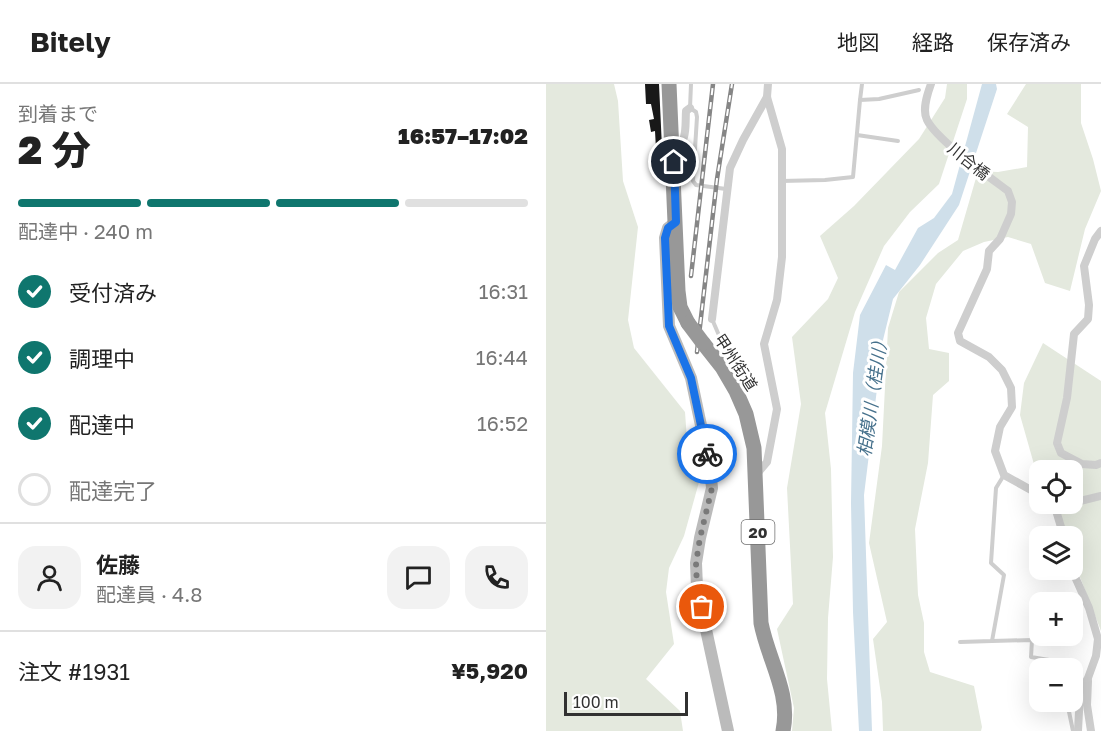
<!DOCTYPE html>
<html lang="ja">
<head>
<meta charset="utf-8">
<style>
	body { margin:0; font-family:"Golos Text","Noto Sans JP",sans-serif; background:#f2f2f2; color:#222; height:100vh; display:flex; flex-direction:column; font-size:22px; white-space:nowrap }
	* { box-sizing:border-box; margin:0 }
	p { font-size:20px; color:#767676 }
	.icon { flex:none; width:33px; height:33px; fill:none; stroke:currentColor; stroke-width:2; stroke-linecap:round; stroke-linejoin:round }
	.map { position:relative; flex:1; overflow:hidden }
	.details { display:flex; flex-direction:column; background:#fff; width:546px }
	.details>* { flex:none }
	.buttons { position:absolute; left:483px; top:376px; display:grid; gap:12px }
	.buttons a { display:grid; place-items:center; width:54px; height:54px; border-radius:12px; background:#fff; box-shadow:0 6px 24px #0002; font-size:30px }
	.scale { position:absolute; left:18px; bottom:15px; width:124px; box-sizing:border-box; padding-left:6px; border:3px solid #313131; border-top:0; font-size:16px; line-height:21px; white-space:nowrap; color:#313131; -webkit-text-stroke:4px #fff; paint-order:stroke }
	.pin { position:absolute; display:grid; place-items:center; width:51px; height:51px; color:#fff; margin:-26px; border:3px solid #fff; border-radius:50%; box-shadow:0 2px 6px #0007 }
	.courier { position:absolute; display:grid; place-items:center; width:60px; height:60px; margin:-30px; border:4px solid #1a73e8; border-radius:50%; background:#fff; color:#222; box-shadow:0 2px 8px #0007 }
	.headline em { font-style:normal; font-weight:800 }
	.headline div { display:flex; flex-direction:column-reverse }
	.headline { display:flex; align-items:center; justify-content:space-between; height:102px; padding:0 18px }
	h1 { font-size:39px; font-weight:800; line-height:45px }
	.bar { display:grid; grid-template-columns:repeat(4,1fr); gap:9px 6px; align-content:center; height:72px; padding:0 18px }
	.bar i { height:8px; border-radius:4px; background:#e0e0e0 }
	.bar .on { background:#0f766e }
	.bar p { grid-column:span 4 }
	.line { display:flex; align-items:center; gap:15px; padding:0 18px; border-top:2px solid #e0e0e0 }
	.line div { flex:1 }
	.round { display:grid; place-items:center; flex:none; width:63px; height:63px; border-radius:18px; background:#f2f2f2 }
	ol { padding:0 18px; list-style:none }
	li { display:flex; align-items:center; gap:18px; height:66px }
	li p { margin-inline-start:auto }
	li .icon { padding:6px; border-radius:50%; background:#0f766e; color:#fff; stroke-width:4 }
	li:last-child { color:#767676 }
	li i { width:33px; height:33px; border:3px solid #e0e0e0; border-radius:50% }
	header { display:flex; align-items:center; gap:36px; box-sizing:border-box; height:84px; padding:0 30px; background:#fff; border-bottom:2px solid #e0e0e0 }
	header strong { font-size:28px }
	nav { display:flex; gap:33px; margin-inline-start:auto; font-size:21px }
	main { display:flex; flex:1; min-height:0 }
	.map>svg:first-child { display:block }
	.green { fill:#e4e9de }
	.water { fill:#cfdfea }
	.building { fill:#181818 }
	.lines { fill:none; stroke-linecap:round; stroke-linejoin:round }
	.lane { stroke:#cecece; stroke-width:4 }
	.street { stroke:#cecece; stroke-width:8 }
	.secondary { stroke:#bbb; stroke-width:12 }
	.highway { stroke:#989898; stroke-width:15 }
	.rail-casing { stroke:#868686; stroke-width:4.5 }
	.rail { stroke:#fff; stroke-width:2; stroke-dasharray:7; stroke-linecap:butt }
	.highway-bridge { stroke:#989898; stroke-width:15 }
	.done { stroke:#797979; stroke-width:6; stroke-dasharray:0 10.8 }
	.route { stroke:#1a73e8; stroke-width:8 }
	.labels { text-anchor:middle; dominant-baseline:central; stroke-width:6; stroke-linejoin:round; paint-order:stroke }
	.shield { fill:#fff; stroke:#6f6f6f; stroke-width:1.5 }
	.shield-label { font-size:15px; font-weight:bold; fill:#313131 }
	.street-label { font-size:16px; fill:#313131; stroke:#fff }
	.water-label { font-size:18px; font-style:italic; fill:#46718c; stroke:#fff }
</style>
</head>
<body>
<header>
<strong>Bitely</strong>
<nav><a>地図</a><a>経路</a><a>保存済み</a></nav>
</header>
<main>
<section class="details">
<div class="headline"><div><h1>2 分</h1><p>到着まで</p></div><em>16:57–17:02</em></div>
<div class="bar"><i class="on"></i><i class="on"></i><i class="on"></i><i></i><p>配達中 · 240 m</p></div>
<ol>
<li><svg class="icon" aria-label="check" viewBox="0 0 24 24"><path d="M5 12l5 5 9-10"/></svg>受付済み<p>16:31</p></li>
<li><svg class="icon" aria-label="check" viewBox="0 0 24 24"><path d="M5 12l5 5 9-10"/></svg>調理中<p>16:44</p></li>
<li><svg class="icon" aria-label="check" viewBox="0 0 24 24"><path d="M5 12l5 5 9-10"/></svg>配達中<p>16:52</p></li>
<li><i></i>配達完了</li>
</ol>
<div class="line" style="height:108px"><a class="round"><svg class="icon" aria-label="person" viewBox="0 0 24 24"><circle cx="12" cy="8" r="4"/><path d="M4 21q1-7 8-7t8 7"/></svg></a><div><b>佐藤</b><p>配達員 · 4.8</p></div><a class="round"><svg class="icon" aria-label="chat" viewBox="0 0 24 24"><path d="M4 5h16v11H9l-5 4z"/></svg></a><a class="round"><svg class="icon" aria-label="phone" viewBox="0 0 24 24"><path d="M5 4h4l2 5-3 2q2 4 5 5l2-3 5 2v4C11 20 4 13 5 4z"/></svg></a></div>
<div class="line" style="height:78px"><div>注文 #1931</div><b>¥5,920</b></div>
</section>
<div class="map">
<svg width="555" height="647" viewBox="0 0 555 647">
	<rect width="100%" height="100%" fill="#fff"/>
	<g class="green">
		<path d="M0 0H68L72 17 77 97 92 143 82 236 88 264 139 328 141 356 160 373 138 452 123 484 120 508 128 560 100 595 134 627 137 647H0Z"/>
		<path d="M401 0H421V15L393 100 364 128 338 162 309 228 279 329 285 385 287 473 282 534 281 595 286 647H246L248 624 231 545 247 520 241 404 255 320 246 253 282 215 292 194 274 152 308 122 373 55 399 14Z"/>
		<path d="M480 0H535V39L547 75 555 107 539 145 524 207 499 199 485 160 462 153 438 158 417 167 390 200 380 234 383 265 403 269V297L387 311 382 379 369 445 372 511 378 539V568L384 588 428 602 436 643 435 647H337L336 618 327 555 341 538 323 459 336 362 342 244 353 208 392 169 412 156 432 87 452 88 481 83 482 43 461 30Z"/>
		<path d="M497 259 555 297V547L527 475 526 453H517L503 420H526V387H494L493 398 474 331 478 299Z"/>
	</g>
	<path class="water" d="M436 0H450L451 5 413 121 374 181 347 215 337 256 318 411 326 647H313L307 528 305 419 307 289 314 231 340 181 349 186 372 144 388 134 406 110Z"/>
	<path class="building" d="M99 0H113L116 64 110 65 109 47 105 48 103 36 108 35 105 20H100Z"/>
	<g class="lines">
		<g class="lane">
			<path d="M145 0 144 24 150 28 151 33 147 97 150 101 180 105"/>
			<path d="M314 16 316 0"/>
			<path d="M311 51 352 57"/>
			<path d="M235 97 279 96 307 93 314 16 333 15 373 6"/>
			<path d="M166 235 193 298"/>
			<path d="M446 557 486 556 485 573 503 576V585"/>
			<path d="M414 558 446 557 458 491 445 479 450 404 458 391"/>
			<path d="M521 618 527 647"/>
		</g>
		<g class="street">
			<path d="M385 0C381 11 376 26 381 36 391 56 442 92 462 107L466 118 465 130 454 155 443 167 441 185 412 249 414 257 443 273 456 286 465 304 466 323 454 343 449 367 458 391 494 411"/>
			<path d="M127 67C142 59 139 42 140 27L144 24"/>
			<path d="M555 147 549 155 538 182 543 221 542 235 528 250 521 314 511 359 515 369 536 380 550 381 555 379"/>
			<path d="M166 235 184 84 197 56 221 13"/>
			<path d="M210 391 221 378 231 325 218 260 231 216 236 173V65L221 13 222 0"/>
			<path d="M526 419 555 412"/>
			<path d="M506 420 509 423 518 453"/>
			<path d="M526 486 543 524 552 555 550 572 542 594 534 608 532 647"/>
			<path d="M542 597 541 621 545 647"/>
		</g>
		<path class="secondary" d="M130 138 122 144 119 154 123 242 145 294 164 384 166 404 154 454 150 479 151 504 182 647"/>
		<g class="highway">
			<path d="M123 0 132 207 134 223 142 239"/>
			<path d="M157 259 176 283 190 307 200 330 208 364 215 539C222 576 245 609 237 647"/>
		</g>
		<g class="rail-casing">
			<g id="rail">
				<path d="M145 192 167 0"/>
				<path d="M151 268 171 95 186 0"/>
			</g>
		</g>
		<use href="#rail" class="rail"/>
		<path class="highway-bridge" d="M142 239 157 259"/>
	</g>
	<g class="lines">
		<path class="done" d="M156 523 151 504 150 479 154 454 166 404 161 370"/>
		<path class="route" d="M128 78 130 138 122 144 119 154 123 242 145 294 161 370"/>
	</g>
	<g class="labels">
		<rect class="shield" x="195.5" y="436" width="33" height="24" rx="4.5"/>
		<g class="shield-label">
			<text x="212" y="448">20</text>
		</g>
		<g class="street-label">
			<text transform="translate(423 77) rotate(39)">川合橋</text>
			<text transform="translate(190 278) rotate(57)">甲州街道</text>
		</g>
		<g class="water-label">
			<text transform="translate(326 310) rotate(-82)">相模川（桂川）</text>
		</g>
	</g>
</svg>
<div class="buttons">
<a><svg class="icon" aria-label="locate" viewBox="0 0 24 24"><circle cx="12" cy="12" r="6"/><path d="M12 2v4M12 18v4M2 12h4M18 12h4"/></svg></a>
<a><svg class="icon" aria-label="layers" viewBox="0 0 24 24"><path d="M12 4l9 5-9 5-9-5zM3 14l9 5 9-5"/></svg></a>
<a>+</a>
<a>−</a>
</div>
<div class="scale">100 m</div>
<div class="pin" style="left:156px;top:523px;background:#ea580c"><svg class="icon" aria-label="bag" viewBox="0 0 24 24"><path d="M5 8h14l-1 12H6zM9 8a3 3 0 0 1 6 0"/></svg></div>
<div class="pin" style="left:128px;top:78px;background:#1f2937"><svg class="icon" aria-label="home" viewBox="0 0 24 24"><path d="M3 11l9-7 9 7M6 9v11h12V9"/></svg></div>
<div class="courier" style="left:161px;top:370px"><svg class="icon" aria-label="bike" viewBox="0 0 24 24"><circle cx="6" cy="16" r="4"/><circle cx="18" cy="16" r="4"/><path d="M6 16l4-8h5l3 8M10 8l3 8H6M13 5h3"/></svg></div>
</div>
</main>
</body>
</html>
